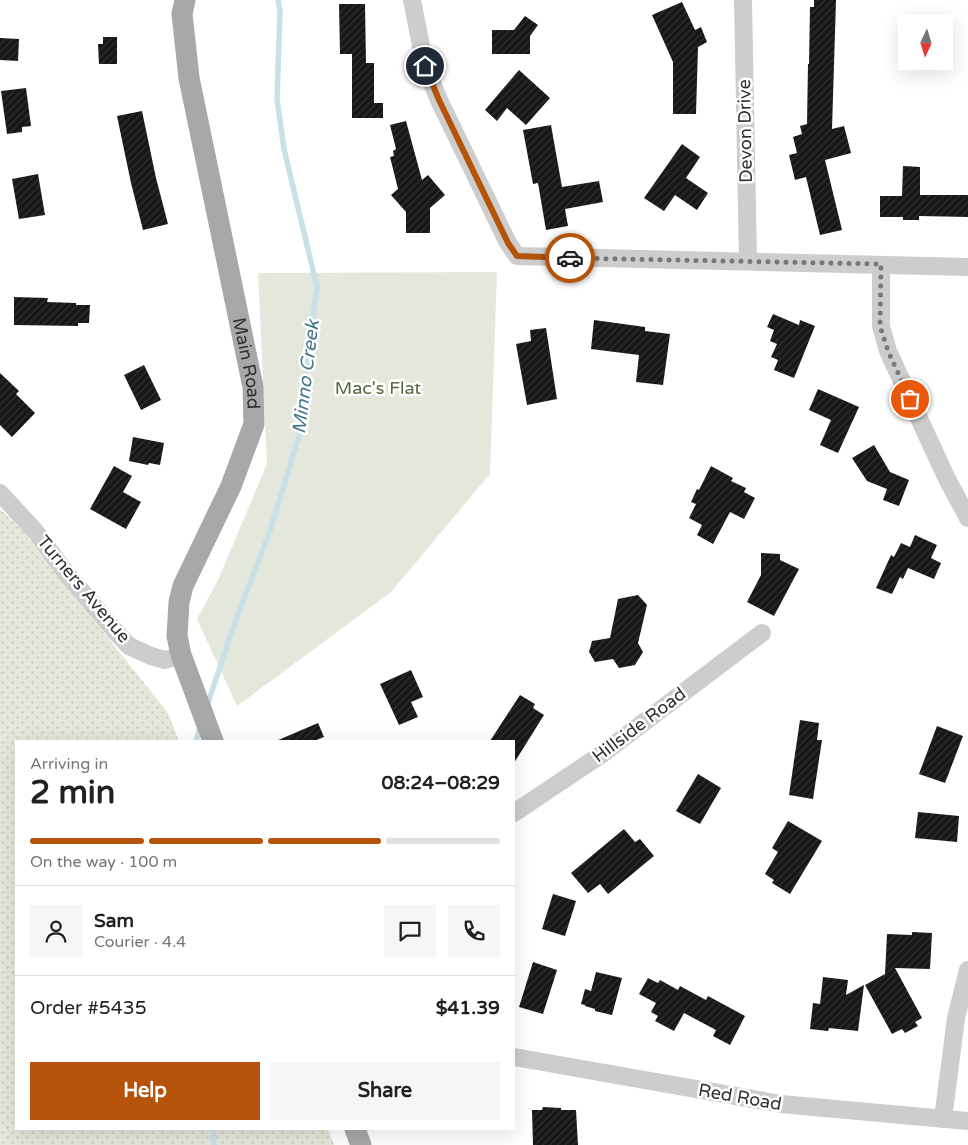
<!DOCTYPE html>
<html lang="en">
<head>
<meta charset="utf-8">
<style>
	body { margin:0; font-family:"Varela Round",sans-serif; background:#f6f6f6; color:#202124; height:100vh; display:flex; flex-direction:column; font-size:19px; white-space:nowrap }
	* { box-sizing:border-box; margin:0 }
	p { font-size:16px; color:#757577 }
	.icon { flex:none; width:28px; height:28px; fill:none; stroke:currentColor; stroke-width:2; stroke-linecap:round; stroke-linejoin:round }
	.map { position:relative; flex:1; overflow:hidden }
	.side { position:absolute; left:15px; top:740px; width:500px; height:390px; display:flex; flex-direction:column; background:#fff; border-radius:0px; box-shadow:0 5px 20px #0002 }
	.side>* { flex:none }
	.needle { width:32px; rotate:184deg }
	.tools { position:absolute; left:898px; top:15px; display:grid; gap:10px }
	.tools a { display:grid; place-items:center; width:55px; height:55px; border-radius:0px; background:#fff; box-shadow:0 5px 20px #0002; font-size:25px }
	.pin { position:absolute; display:grid; place-items:center; width:42px; height:42px; color:#fff; margin:-21px; border:2px solid #fff; border-radius:50%; box-shadow:0 1px 5px #0007 }
	.courier { position:absolute; display:grid; place-items:center; width:50px; height:50px; margin:-25px; border:4px solid #b45309; border-radius:50%; background:#fff; color:#222; box-shadow:0 1px 6px #0007 }
	.head em { font-style:normal; font-weight:800 }
	.head div { display:flex; flex-direction:column-reverse }
	.head { display:flex; align-items:center; justify-content:space-between; height:85px; padding:0 15px }
	h1 { font-size:32px; font-weight:800; line-height:38px }
	.bar { display:grid; grid-template-columns:repeat(4,1fr); gap:8px 5px; align-content:center; height:60px; padding:0 15px }
	.bar i { height:6px; border-radius:4px; background:#e0e0e0 }
	.bar .on { background:#b45309 }
	.bar p { grid-column:span 4 }
	.line { display:flex; align-items:center; gap:12px; padding:0 15px; border-top:1px solid #e0e0e0 }
	.line div { flex:1 }
	.round { display:grid; place-items:center; flex:none; width:52px; height:52px; border-radius:0px; background:#f6f6f6 }
	.action { display:flex; gap:10px; margin-top:auto; padding:10px 15px }
	.action a { flex:1; height:58px; border-radius:0px; background:#b45309; color:#fff; font-size:20px; font-weight:800; line-height:58px; text-align:center }
	.action a+a { background:#f6f6f6; color:#202124 }
	.map>svg:first-child { display:block }
	.grass { fill:url(#grass-dots) }
	.park { fill:#e4e8dc }
	.lines { fill:none; stroke-linecap:round; stroke-linejoin:round }
	.stream { stroke:#cae0e7; stroke-width:5.5 }
	.building { fill:url(#building-hatch) }
	.minor { stroke:#cdcdcd; stroke-width:18 }
	.major { stroke:#a8a8a8; stroke-width:21 }
	.done { stroke:#787878; stroke-width:5; stroke-dasharray:0 9 }
	.route { stroke:#b45309; stroke-width:6 }
	.labels { text-anchor:middle; dominant-baseline:central; stroke-width:5; stroke-linejoin:round; paint-order:stroke }
	.street-label { font-size:18px; fill:#303030; stroke:#fff }
	.park-label { font-size:18px; fill:#586841; stroke:#fff }
	.water-label { font-size:19px; font-style:italic; fill:#45788b; stroke:#fff }
</style>
</head>
<body>
<div class="map">
<svg width="968" height="1145" viewBox="0 0 968 1145">
	<defs>
		<pattern id="grass-dots" width="8" height="8" patternUnits="userSpaceOnUse" patternTransform="scale(1.25)"><rect width="8" height="8" fill="#e4e8dc"/><path d="M2 2h.1M6 6h.1" fill="none" stroke="#c4c7bd" stroke-width="1.8" stroke-linecap="round"/></pattern>
		<pattern id="building-hatch" width="6" height="6" patternUnits="userSpaceOnUse" patternTransform="scale(1.25)"><rect width="6" height="6" fill="#171717"/><path d="M-1 1l2-2M0 6l6-6M5 7l2-2" fill="none" stroke="#303030"/></pattern>
	</defs>
	<rect width="100%" height="100%" fill="#fff"/>
	<path class="grass" d="M0 509 21 529 168 713 179 741H16V1129H328L334 1145H0Z"/>
	<path class="park" d="M497 272 490 474 391 592 237 706 197 619 218 580 267 464 258 273Z"/>
	<g class="lines">
		<g class="stream">
			<path d="M207 706 235 622 270 531 299 436 306 369 317 287 284 149 277 99 280 11 278 0"/>
			<path d="M196 741 200 727"/>
			<path d="M213 1129 214 1145"/>
		</g>
	</g>
	<g class="building">
		<path d="M814 0H836L832 129 844 126 851 153 825 160 842 230 820 235 806 177 795 180 789 155 797 153 793 137 802 134 800 126 807 124 808 64H809L810 7H814Z"/>
		<path d="M682 2 695 30 701 27 707 42 698 47 696 114H673V62L652 15Z"/>
		<path d="M339 4H365L366 63H374V103H383V118H352V54H340Z"/>
		<path d="M525 16 538 25 530 36V54H492V30H514Z"/>
		<path d="M103 37H117V64H99L98 44H103Z"/>
		<path d="M0 38 19 39 18 61 0 60Z"/>
		<path d="M519 70 550 98 526 125 507 108 497 121 485 110Z"/>
		<path d="M26 88 31 126 22 127V132L7 134 1 91Z"/>
		<path d="M142 111 156 178 168 224 143 230 131 183 117 116Z"/>
		<path d="M406 121 422 180 428 175 445 195 430 208V233H406V212L391 195 398 189 390 157 394 156 393 151 396 149 390 125Z"/>
		<path d="M551 125 562 187 599 181 603 202 565 209 568 226 546 230 538 183 533 184 523 130Z"/>
		<path d="M682 144 700 157 686 178 708 193 697 210 675 195 664 211 644 198Z"/>
		<path d="M903 166 920 167V195H968V217L919 216V220H903V217H880V196H902Z"/>
		<path d="M38 174 45 215 19 219 12 179Z"/>
		<path d="M14 297 48 298 47 302 76 303V305H90L89 323H78V326L14 325Z"/>
		<path d="M773 314 799 325 800 320 815 326 794 378 774 370 778 360 771 357 777 344 770 341 774 330 767 327Z"/>
		<path d="M594 320 645 327V331L670 334 663 385 636 382 639 355 591 349Z"/>
		<path d="M546 328 557 399 527 405 516 344 531 341 530 330Z"/>
		<path d="M144 365 161 400 141 410 124 375Z"/>
		<path d="M0 373 19 391 16 394 35 413 12 437 0 425Z"/>
		<path d="M818 389 859 407 838 453 820 445 831 420 809 410Z"/>
		<path d="M133 437 164 443 160 465 149 463 148 465 129 461Z"/>
		<path d="M874 445 890 472 909 480 899 506 883 500 887 489 867 481 852 458Z"/>
		<path d="M114 466 132 476 123 492 141 502 126 529 90 509Z"/>
		<path d="M711 466 733 478 731 481 746 488 744 492 755 498 744 519 730 512 713 544 697 535 702 525 689 518 696 504 691 502 697 489 699 490Z"/>
		<path d="M915 535 937 545 931 558 941 563 934 579 908 568 903 579 900 577 892 594 876 588 891 555 894 557 901 543 910 547Z"/>
		<path d="M761 553 780 554V560L799 569 774 616 747 602 761 575Z"/>
		<path d="M638 595 647 605 638 643 643 652 635 665 619 668 613 659 595 662 589 652 592 641 610 638 618 599Z"/>
		<path d="M411 670 423 697 411 702 418 717 399 725 380 684Z"/>
		<path d="M520 695 535 704 533 708 544 715 514 763V741H490Z"/>
		<path d="M800 720 819 723 817 740H822L813 799 789 795Z"/>
		<path d="M318 723 324 737 314 741H276Z"/>
		<path d="M937 726 963 736 945 783 919 774Z"/>
		<path d="M698 774 721 788 700 824 676 811Z"/>
		<path d="M918 812 959 816 957 842 915 838Z"/>
		<path d="M788 821 822 841 790 894 772 883 774 880 765 874 778 852 772 848Z"/>
		<path d="M624 829 635 842 640 839 654 856 608 894 600 884 588 893 571 873Z"/>
		<path d="M553 894 576 901 565 936 542 929Z"/>
		<path d="M912 932 932 933 930 969 895 968 922 1018 915 1022 918 1026 905 1033 902 1029 892 1034 865 985 885 974 887 934 912 935Z"/>
		<path d="M533 962 557 970 543 1014 519 1007Z"/>
		<path d="M596 972 622 978 612 1015 595 1011V1009L585 1006V1005L581 1004 585 989 591 991Z"/>
		<path d="M823 977 848 980 846 995 864 985 858 1031 829 1028 828 1031 810 1029 813 1003 820 1004Z"/>
		<path d="M648 978 658 983 660 980 678 990 680 986 706 1000 708 996 745 1016 730 1045 713 1036 716 1030 684 1013 674 1031 655 1021 658 1016 651 1012 656 1003 639 994Z"/>
		<path d="M543 1107 561 1108V1110H576L578 1145H533L532 1110H542Z"/>
	</g>
	<g class="lines">
		<g class="minor">
			<path d="M412 0 425 66 439 100 508 243 517 256 968 267"/>
			<path d="M743 0 748 261"/>
			<path d="M881 265V326L888 351 947 479 968 518"/>
			<path d="M0 493 35 531 67 574 115 631 129 646 151 656 165 660 181 655"/>
			<path d="M514 813 602 754 762 633"/>
			<path d="M514 1057 781 1104 968 1121"/>
			<path d="M943 1119 956 1018 968 970"/>
		</g>
		<g class="major">
			<path id="s1" d="M185 0 182 14 189 78 253 387 254 424 231 486 183 586 179 602 177 636 181 655 213 741"/>
			<path d="M355 1129 361 1145"/>
		</g>
	</g>
	<g class="lines">
		<path class="done" d="M570 258 881 264 880 326 888 351 910 399"/>
		<path class="route" d="M425 66 439 100 508 243 517 256 570 258"/>
	</g>
	<g class="labels">
		<g class="street-label">
			<text transform="translate(745 131) rotate(-91)">Devon Drive</text>
			<text stroke="none"><textPath href="#s1" startOffset="370">Main Road</textPath></text>
			<text transform="translate(84 589) rotate(50)">Turners Avenue</text>
			<text transform="translate(639 725) rotate(-37)">Hillside Road</text>
			<text transform="translate(740 1097) rotate(10)">Red Road</text>
		</g>
		<g class="park-label">
			<text x="378" y="388">Mac's Flat</text>
		</g>
		<g class="water-label">
			<text transform="translate(306 377) rotate(-83)">Minno Creek</text>
		</g>
	</g>
</svg>
<div class="tools">
<a><svg class="needle" viewBox="-14 -14 28 28"><path d="M0-13l5 13h-10z" fill="#e53935"/><path d="M0 13l5-13h-10z" fill="#757577"/></svg></a>
</div>
<div class="pin" style="left:910px;top:399px;background:#ea580c"><svg class="icon" aria-label="bag" viewBox="0 0 24 24"><path d="M5 8h14l-1 12H6zM9 8a3 3 0 0 1 6 0"/></svg></div>
<div class="pin" style="left:425px;top:66px;background:#1f2937"><svg class="icon" aria-label="home" viewBox="0 0 24 24"><path d="M3 11l9-7 9 7M6 9v11h12V9"/></svg></div>
<div class="courier" style="left:570px;top:258px"><svg class="icon" aria-label="car" viewBox="0 0 24 24"><path d="M5 17H2v-5l4-1 3-4h7l3 4 3 1v5h-3M9 17h6M6 11h13"/><circle cx="7" cy="17" r="2"/><circle cx="17" cy="17" r="2"/></svg></div>
<section class="side">
<div class="head"><div><h1>2 min</h1><p>Arriving in</p></div><em>08:24–08:29</em></div>
<div class="bar"><i class="on"></i><i class="on"></i><i class="on"></i><i></i><p>On the way · 100 m</p></div>
<div class="line" style="height:90px"><a class="round"><svg class="icon" aria-label="person" viewBox="0 0 24 24"><circle cx="12" cy="8" r="4"/><path d="M4 21q1-7 8-7t8 7"/></svg></a><div><b>Sam</b><p>Courier · 4.4</p></div><a class="round"><svg class="icon" aria-label="chat" viewBox="0 0 24 24"><path d="M4 5h16v11H9l-5 4z"/></svg></a><a class="round"><svg class="icon" aria-label="phone" viewBox="0 0 24 24"><path d="M5 4h4l2 5-3 2q2 4 5 5l2-3 5 2v4C11 20 4 13 5 4z"/></svg></a></div>
<div class="line" style="height:65px"><div>Order #5435</div><b>$41.39</b></div>
<div class="action"><a>Help</a><a>Share</a></div>
</section>
</div>
</body>
</html>
